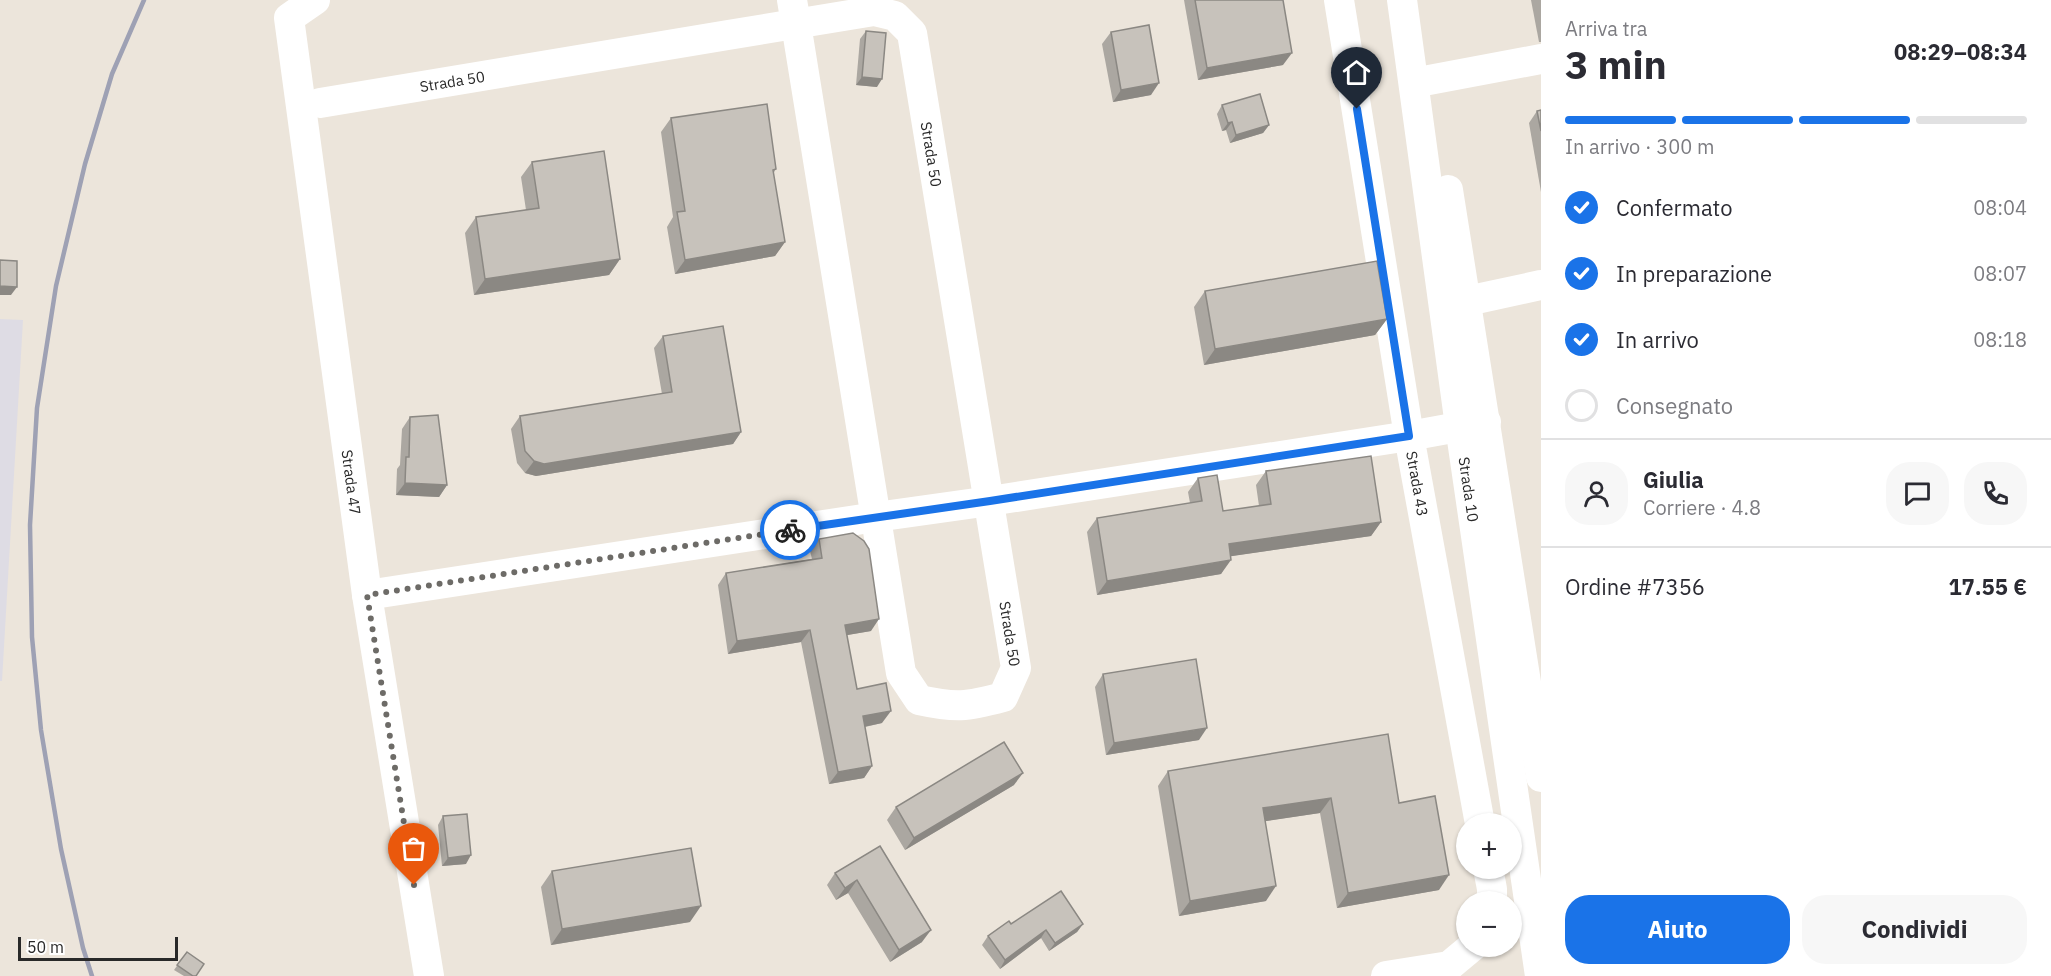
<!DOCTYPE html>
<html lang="it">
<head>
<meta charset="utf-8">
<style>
	body { margin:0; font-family:"IBM Plex Sans",sans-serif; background:#f7f7f7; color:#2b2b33; height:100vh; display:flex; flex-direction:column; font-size:22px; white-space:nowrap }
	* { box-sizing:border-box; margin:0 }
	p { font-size:20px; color:#7c7c81 }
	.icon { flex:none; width:33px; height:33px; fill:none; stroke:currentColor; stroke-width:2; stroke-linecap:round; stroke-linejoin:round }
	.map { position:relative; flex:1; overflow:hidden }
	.panel { display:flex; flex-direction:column; background:#fff; width:510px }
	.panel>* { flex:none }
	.controls { position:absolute; left:1456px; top:813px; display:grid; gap:12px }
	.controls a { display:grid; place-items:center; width:66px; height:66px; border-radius:50%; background:#fff; box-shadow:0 2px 4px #0004; font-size:30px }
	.scale { position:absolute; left:18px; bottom:15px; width:160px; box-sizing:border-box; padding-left:6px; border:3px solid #292929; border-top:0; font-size:16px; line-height:21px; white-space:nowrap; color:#292929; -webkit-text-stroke:4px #fff; paint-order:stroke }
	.pin { position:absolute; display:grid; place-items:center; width:51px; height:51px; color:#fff; margin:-62px -26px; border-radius:50% 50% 50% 0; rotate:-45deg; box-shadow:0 0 6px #0007 }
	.pin .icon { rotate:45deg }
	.courier { position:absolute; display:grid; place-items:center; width:60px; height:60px; margin:-30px; border:4px solid #1a73e8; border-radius:50%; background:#fff; color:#222; box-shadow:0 2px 8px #0007 }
	.overview em { font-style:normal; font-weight:800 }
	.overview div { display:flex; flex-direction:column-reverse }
	.overview { display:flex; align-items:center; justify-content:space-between; height:102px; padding:0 24px }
	h1 { font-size:39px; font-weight:800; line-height:45px }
	.bar { display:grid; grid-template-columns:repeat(4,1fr); gap:9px 6px; align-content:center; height:72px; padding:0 24px }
	.bar i { height:8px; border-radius:4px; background:#e1e1e2 }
	.bar .current { background:#1a73e8 }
	.bar p { grid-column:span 4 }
	.line { display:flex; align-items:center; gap:15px; padding:0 24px; border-top:2px solid #e1e1e2 }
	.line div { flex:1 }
	.round { display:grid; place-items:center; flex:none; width:63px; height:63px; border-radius:24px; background:#f7f7f7 }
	ol { padding:0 24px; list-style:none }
	li { display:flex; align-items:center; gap:18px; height:66px }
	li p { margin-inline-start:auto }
	li .icon { padding:6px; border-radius:50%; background:#1a73e8; color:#fff; stroke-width:4 }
	li:last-child { color:#7c7c81 }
	li i { width:33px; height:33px; border:3px solid #e1e1e2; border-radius:50% }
	.cta { display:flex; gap:12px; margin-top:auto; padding:12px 24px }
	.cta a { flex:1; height:69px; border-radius:24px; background:#1a73e8; color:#fff; font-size:24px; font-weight:800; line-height:69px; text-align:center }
	.cta a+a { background:#f7f7f7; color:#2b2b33 }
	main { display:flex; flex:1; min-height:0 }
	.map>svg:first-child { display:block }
	.industrial { fill:#dedce4 }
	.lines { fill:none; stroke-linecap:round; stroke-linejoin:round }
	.minor { stroke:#fff; stroke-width:30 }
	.rail { stroke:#9ea1b4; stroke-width:4.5 }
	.wall { fill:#aba7a1 }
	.shaded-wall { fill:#8b8883 }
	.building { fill:#c7c2bb; stroke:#8b8883; stroke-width:1.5 }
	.done { stroke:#6d6b67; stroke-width:6; stroke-dasharray:0 10.8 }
	.route { stroke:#1a73e8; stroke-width:8 }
	.labels { text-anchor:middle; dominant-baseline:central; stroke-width:4.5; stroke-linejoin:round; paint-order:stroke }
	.street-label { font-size:15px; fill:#292929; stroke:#fff }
</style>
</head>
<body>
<main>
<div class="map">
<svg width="1541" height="976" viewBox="0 0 1541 976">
	<rect width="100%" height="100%" fill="#ece5db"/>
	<path class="industrial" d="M0 319 23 320 2 681H0Z"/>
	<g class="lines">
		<g class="minor">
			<path id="s1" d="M315 0 289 18 367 595 429 976"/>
			<path id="s2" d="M1339 0 1409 436 1480 824"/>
			<path id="s3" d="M1402 0 1460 426 1540 976"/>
			<path d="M1429 80 1541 59"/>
			<path id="s4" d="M320 103 728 35 874 11 895 16 912 33 1016 668 1003 697C966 707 956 708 919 700L901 673 796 24 792 0"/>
			<path d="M1448 190 1541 777"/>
			<path d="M1467 301 1541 285"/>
			<path d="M367 595 876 517 990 501 1409 436 1486 422"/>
			<path d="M1488 868 1492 889V902"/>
			<path d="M1386 976 1449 966 1473 946"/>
		</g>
		<path class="rail" d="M92 976 83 948 61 849 41 730 32 637 30 525 37 408 56 286 85 164 112 74 144 0"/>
	</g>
	<g class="wall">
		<path d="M1184 0H1283V65L1198 80Z"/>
		<path d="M1531 0H1541V42H1539Z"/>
		<path d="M866 31 877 87 856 85 860 39Z"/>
		<path d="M1111 32 1151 95 1113 102 1102 44Z"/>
		<path d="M1222 105 1269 125 1263 133 1230 143 1226 130 1222 131 1217 114Z"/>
		<path d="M1541 110V192L1529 123 1537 111Z"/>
		<path d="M671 118 776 169 773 174 785 242 775 256 675 274 667 227 673 217 661 132Z"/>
		<path d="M532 162 620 259 609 275 474 295 465 233 476 217 526 210 521 177Z"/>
		<path d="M1205 291 1387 319 1375 335 1204 365 1194 307Z"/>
		<path d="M663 336 741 432 733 444 536 476 525 473 517 463 511 429 520 416 662 394 654 348Z"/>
		<path d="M410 417 447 485 439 497 396 495 397 469 400 465 402 429Z"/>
		<path d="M1266 471 1381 522 1371 536 1231 556 1221 574 1097 595 1087 532 1097 518 1190 503 1188 492 1198 478 1223 511 1259 506 1256 485Z"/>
		<path d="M819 539 871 631 847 635 857 689 882 723 865 727 872 766 864 778 829 784 801 642 728 654 718 585 726 573 812 559 810 551Z"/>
		<path d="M1103 674 1199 740 1106 755 1095 687Z"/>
		<path d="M1168 771 1399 803 1439 890 1337 908 1320 813 1265 821 1266 901 1179 916 1158 786Z"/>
		<path d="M1014 785 905 850 887 820 896 807Z"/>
		<path d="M443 816 466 864 442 866 438 825Z"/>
		<path d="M880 846 922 942 890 962 848 893 836 900 827 885 835 873Z"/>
		<path d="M552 871 690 922 551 945 541 887Z"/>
		<path d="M1011 924H1083L1077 932 1049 951 1041 938 1000 969 982 945 988 936Z"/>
		<path d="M187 952 196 976H184L174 970Z"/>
	</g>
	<g class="shaded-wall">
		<path d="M1292 53 1283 65 1198 80 1207 68Z"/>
		<path d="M862 77 882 79 877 87 856 85Z"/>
		<path d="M1159 83 1151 95 1113 102 1121 90Z"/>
		<path d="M1232 122 1226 130 1222 131 1228 123Z"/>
		<path d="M1269 125 1263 133 1230 143 1236 135Z"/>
		<path d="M785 242 775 256 675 274 685 260Z"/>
		<path d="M620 259 609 275 474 295 485 279Z"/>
		<path d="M0 286 17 287 11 295H0Z"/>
		<path d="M1387 319 1375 335 1204 365 1215 349Z"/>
		<path d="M741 432 733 444 536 476 525 473 534 461Z"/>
		<path d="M405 483 447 485 439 497 396 495Z"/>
		<path d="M1381 522 1371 536 1219 558 1229 544Z"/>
		<path d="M1231 560 1221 574 1097 595 1107 581Z"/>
		<path d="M879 619 871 631 836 637 845 625Z"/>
		<path d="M810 630 801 642 728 654 737 641Z"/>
		<path d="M891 711 882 723 854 729 863 716Z"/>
		<path d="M1207 728 1199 740 1106 755 1114 743Z"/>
		<path d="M872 766 864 778 829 784 838 772Z"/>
		<path d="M1023 773 1014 785 905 850 914 838Z"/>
		<path d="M1331 798 1320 813 1253 823 1263 808Z"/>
		<path d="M471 855 466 864 442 866 448 858Z"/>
		<path d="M1449 875 1439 890 1337 908 1348 893Z"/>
		<path d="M857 880 848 893 836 900 845 888Z"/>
		<path d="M1276 886 1266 901 1179 916 1190 901Z"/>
		<path d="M701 906 690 922 551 945 562 929Z"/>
		<path d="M1083 924 1077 932 1049 951 1055 943Z"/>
		<path d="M931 930 922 942 890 962 899 950Z"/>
		<path d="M1046 930 1041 938 1000 969 1005 960Z"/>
	</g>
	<g class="building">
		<path d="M1195 0H1283L1292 53 1207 68Z"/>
		<path d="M1149 25 1159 83 1121 90 1111 32Z"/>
		<path d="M866 31 886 33 882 79 862 77Z"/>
		<path d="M1260 94 1269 125 1236 135 1232 122 1228 123 1222 105Z"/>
		<path d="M767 104 776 169 773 170 785 242 685 260 677 212 685 211 671 118Z"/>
		<path d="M1541 110V131L1537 111Z"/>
		<path d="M604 151 620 259 485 279 476 217 539 208 532 162Z"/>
		<path d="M0 260 17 261V287L0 286Z"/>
		<path d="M1377 261 1387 319 1215 349 1205 291Z"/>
		<path d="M723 326 741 432 544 464 534 461 525 451 520 416 672 392 663 336Z"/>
		<path d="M438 415 447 485 405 483 406 457H409L410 417Z"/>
		<path d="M1371 456 1381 522 1229 544 1231 560 1107 581 1097 518 1202 501 1198 478 1217 475 1223 511 1271 504 1266 471Z"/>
		<path d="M853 533 864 541 869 549 879 619 845 625 857 689 886 683 891 711 863 716 872 766 838 772 810 630 737 641 726 573 822 558 819 539Z"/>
		<path d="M1196 659 1207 728 1114 743 1103 674Z"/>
		<path d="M1388 734 1399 803 1435 796 1449 875 1348 893 1331 798 1263 808 1276 886 1190 901 1168 771Z"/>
		<path d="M1004 742 1023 773 914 838 896 807Z"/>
		<path d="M467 814 471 855 448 858 443 816Z"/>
		<path d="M880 846 931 930 899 950 857 880 845 888 835 873Z"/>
		<path d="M691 848 701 906 562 929 552 871Z"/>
		<path d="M1061 891 1083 924 1055 943 1046 930 1005 960 988 936 1009 921 1011 924Z"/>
		<path d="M187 952 204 964 196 976H193L177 965Z"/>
	</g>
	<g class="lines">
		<path class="done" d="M414 885 367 595 790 530"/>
		<path class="route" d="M790 530 990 501 1409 436 1357 109"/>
	</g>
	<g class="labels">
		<g class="street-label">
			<text stroke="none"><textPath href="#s4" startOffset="134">Strada 50</textPath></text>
			<text stroke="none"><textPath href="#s4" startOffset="730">Strada 50</textPath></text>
			<text stroke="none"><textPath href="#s1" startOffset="500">Strada 47</textPath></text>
			<text stroke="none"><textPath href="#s2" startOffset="490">Strada 43</textPath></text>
			<text stroke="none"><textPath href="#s3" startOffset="494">Strada 10</textPath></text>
			<text stroke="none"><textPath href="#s4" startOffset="1216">Strada 50</textPath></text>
		</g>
	</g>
</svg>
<div class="controls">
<a>+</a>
<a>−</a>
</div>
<div class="scale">50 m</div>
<div class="pin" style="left:414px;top:885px;background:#ea580c"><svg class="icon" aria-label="bag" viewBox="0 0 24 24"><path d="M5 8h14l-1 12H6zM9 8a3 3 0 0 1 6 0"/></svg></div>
<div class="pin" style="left:1357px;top:109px;background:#1f2937"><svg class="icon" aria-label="home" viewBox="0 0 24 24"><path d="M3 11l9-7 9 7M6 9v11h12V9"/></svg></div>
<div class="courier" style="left:790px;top:530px"><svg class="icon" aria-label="bike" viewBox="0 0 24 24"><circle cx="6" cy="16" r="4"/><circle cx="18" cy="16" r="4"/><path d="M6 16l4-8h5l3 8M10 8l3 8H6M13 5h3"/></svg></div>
</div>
<section class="panel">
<div class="overview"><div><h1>3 min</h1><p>Arriva tra</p></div><em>08:29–08:34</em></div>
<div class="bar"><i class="current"></i><i class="current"></i><i class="current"></i><i></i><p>In arrivo · 300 m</p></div>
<ol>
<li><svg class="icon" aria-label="check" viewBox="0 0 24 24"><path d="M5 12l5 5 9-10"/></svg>Confermato<p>08:04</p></li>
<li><svg class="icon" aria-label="check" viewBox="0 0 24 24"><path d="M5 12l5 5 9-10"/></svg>In preparazione<p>08:07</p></li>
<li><svg class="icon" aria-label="check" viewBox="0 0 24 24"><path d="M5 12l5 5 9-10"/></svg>In arrivo<p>08:18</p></li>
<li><i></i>Consegnato</li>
</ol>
<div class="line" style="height:108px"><a class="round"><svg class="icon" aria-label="person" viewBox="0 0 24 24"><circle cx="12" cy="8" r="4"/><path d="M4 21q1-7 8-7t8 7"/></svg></a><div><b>Giulia</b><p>Corriere · 4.8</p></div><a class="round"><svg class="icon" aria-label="chat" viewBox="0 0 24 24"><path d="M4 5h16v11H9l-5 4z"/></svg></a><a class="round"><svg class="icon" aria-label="phone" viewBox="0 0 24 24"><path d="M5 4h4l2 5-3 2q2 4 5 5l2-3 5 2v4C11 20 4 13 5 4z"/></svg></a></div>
<div class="line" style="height:78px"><div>Ordine #7356</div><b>17.55 €</b></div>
<div class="cta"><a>Aiuto</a><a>Condividi</a></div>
</section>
</main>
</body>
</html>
